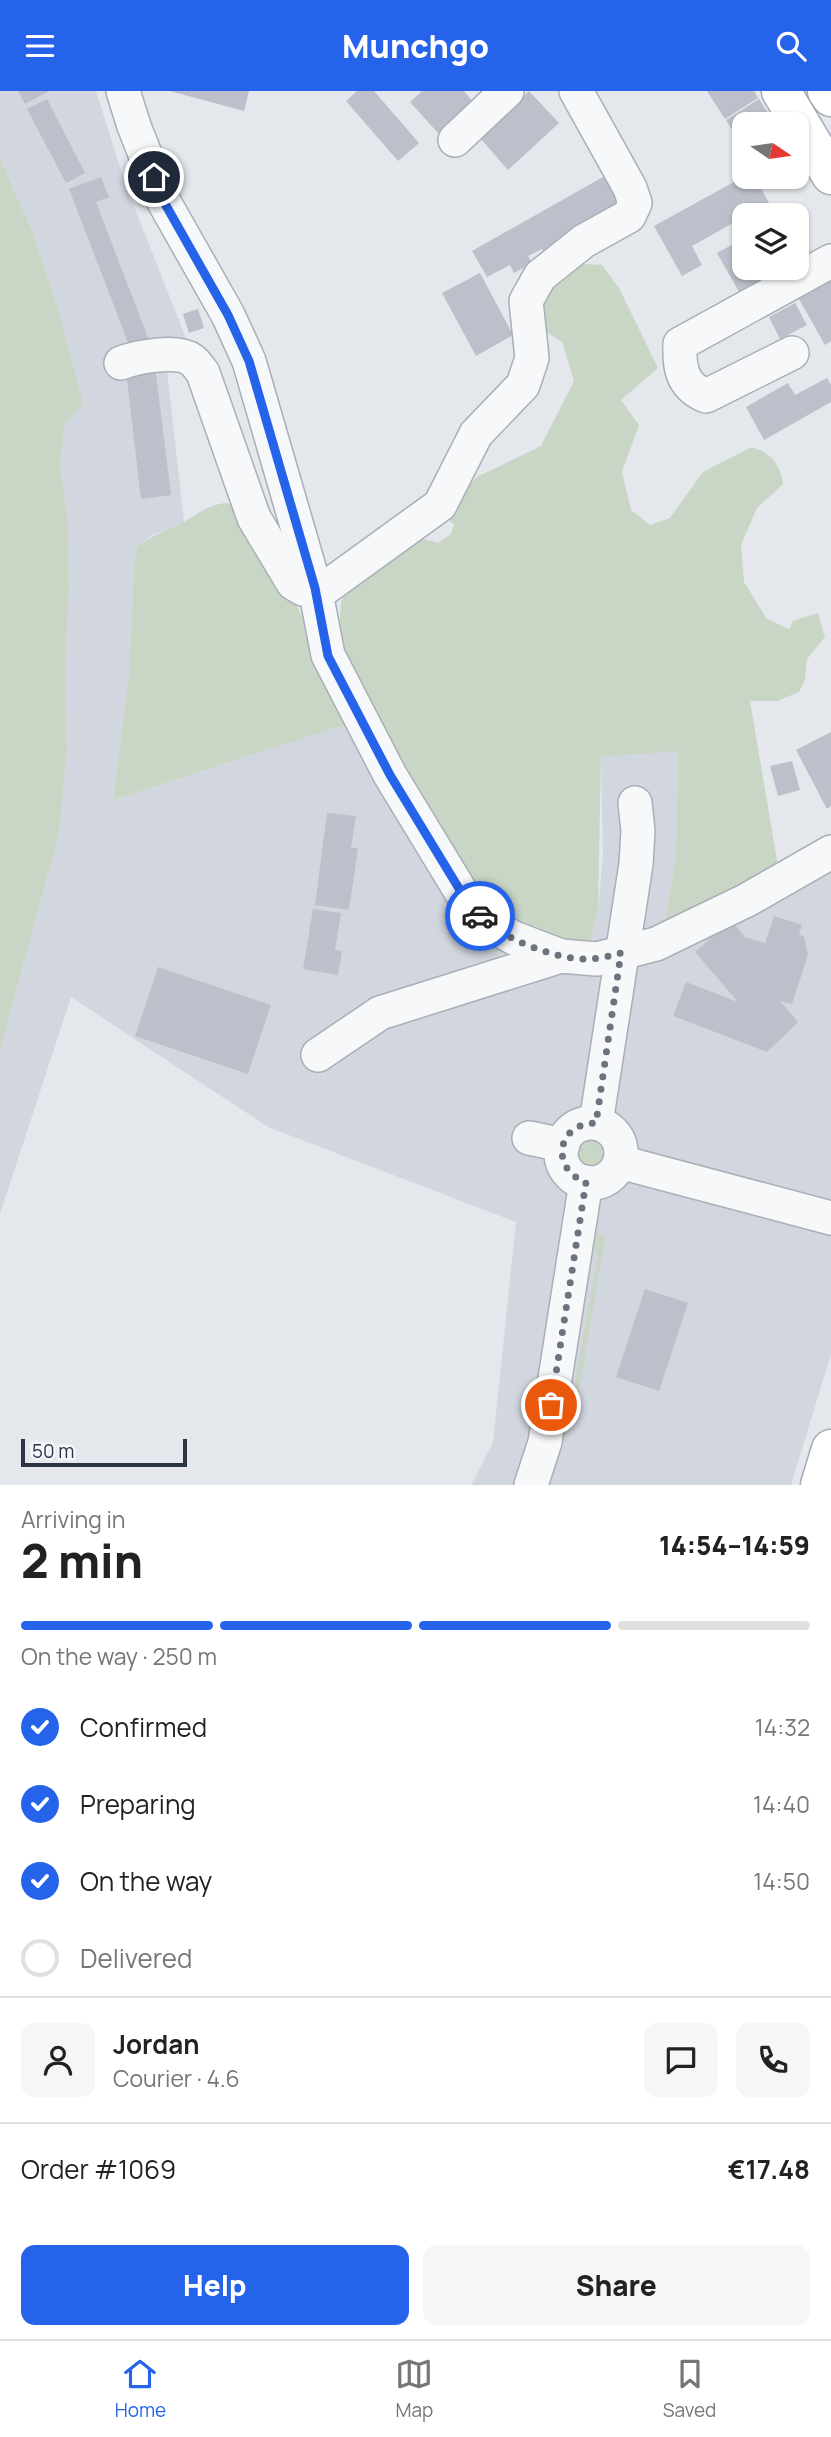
<!DOCTYPE html>
<html lang="en">
<head>
<meta charset="utf-8">
<style>
	body { margin:0; font-family:Manrope,sans-serif; background:#f6f6f6; color:#222; height:100vh; display:flex; flex-direction:column; font-size:26px; white-space:nowrap }
	* { box-sizing:border-box; margin:0 }
	p { font-size:23px; color:#767676 }
	.icon { flex:none; width:38px; height:38px; fill:none; stroke:currentColor; stroke-width:2; stroke-linecap:round; stroke-linejoin:round }
	.map { position:relative; height:1394px; overflow:hidden }
	.details { display:flex; flex-direction:column; background:#fff; flex:1 }
	.details>* { flex:none }
	.needle { width:46px; rotate:103deg }
	.controls { position:absolute; left:732px; top:21px; display:grid; gap:14px }
	.controls a { display:grid; place-items:center; width:77px; height:77px; border-radius:14px; background:#fff; box-shadow:0 2px 5px #0004; font-size:35px }
	.scale { position:absolute; left:21px; bottom:18px; width:166px; box-sizing:border-box; padding-left:7px; border:4px solid #2b3445; border-top:0; font-size:19px; line-height:24px; white-space:nowrap; color:#2b3445; -webkit-text-stroke:5px #f4f6f9; paint-order:stroke }
	.pin { position:absolute; display:grid; place-items:center; width:60px; height:60px; color:#fff; margin:-30px; border:4px solid #fff; border-radius:50%; box-shadow:0 2px 7px #0007 }
	.courier { position:absolute; display:grid; place-items:center; width:70px; height:70px; margin:-35px; border:5px solid #2563eb; border-radius:50%; background:#fff; color:#222; box-shadow:0 2px 9px #0007 }
	.headline em { font-style:normal; font-weight:800 }
	.headline div { display:flex; flex-direction:column-reverse }
	.headline { display:flex; align-items:center; justify-content:space-between; height:119px; padding:0 21px }
	h1 { font-size:46px; font-weight:800; line-height:52px }
	.bar { display:grid; grid-template-columns:repeat(4,1fr); gap:10px 7px; align-content:center; height:84px; padding:0 21px }
	.bar i { height:9px; border-radius:5px; background:#e0e0e0 }
	.bar .on { background:#2563eb }
	.bar p { grid-column:span 4 }
	.line { display:flex; align-items:center; gap:18px; padding:0 21px; border-top:2px solid #e0e0e0 }
	.line div { flex:1 }
	.round { display:grid; place-items:center; flex:none; width:74px; height:74px; border-radius:14px; background:#f6f6f6 }
	ol { padding:0 21px; list-style:none }
	li { display:flex; align-items:center; gap:21px; height:77px }
	li p { margin-inline-start:auto }
	li .icon { padding:7px; border-radius:50%; background:#2563eb; color:#fff; stroke-width:4 }
	li:last-child { color:#767676 }
	li i { width:38px; height:38px; border:4px solid #e0e0e0; border-radius:50% }
	.button { display:flex; gap:14px; margin-top:auto; padding:14px 21px }
	.button a { flex:1; height:80px; border-radius:14px; background:#2563eb; color:#fff; font-size:28px; font-weight:800; line-height:80px; text-align:center }
	.button a+a { background:#f6f6f6; color:#222 }
	header { display:flex; justify-content:space-between; align-items:center; height:91px; padding:0 21px; background:#2563eb; color:#fff; font-size:32px; font-weight:800 }
	.menu { display:flex; justify-content:space-around; align-items:center; height:98px; border-top:2px solid #e0e0e0; background:#fff; font-size:19px; color:#767676 }
	.menu a { display:grid; justify-items:center; gap:4px }
	.menu .on { color:#2563eb }
	.map>svg:first-child { display:block }
	.built { fill:#d2d6de }
	.green { fill:#c9d6c5 }
	.building { fill:#bbc0ca }
	.lines { fill:none; stroke-linecap:round; stroke-linejoin:round }
	.minor-casing { stroke:#a9aeb7; stroke-width:36 }
	.major-casing { stroke:#a3abb8; stroke-width:41 }
	.minor { stroke:#f7f8fa; stroke-width:33 }
	.major { stroke:#fff; stroke-width:38 }
	.done { stroke:#6c737f; stroke-width:7; stroke-dasharray:0 12.6 }
	.route { stroke:#2563eb; stroke-width:9 }
</style>
</head>
<body>
<header><svg class="icon" aria-label="menu" viewBox="0 0 24 24"><path d="M4 6h16M4 12h16M4 18h16"/></svg>Munchgo<svg class="icon" aria-label="search" viewBox="0 0 24 24"><circle cx="10" cy="10" r="6"/><path d="M15 15l6 6"/></svg></header>
<div class="map">
<svg width="831" height="1394" viewBox="0 0 831 1394">
	<rect width="100%" height="100%" fill="#e4e7ec"/>
	<path class="built" d="M0 0H96L126 95 187 250 164 252 184 431 152 444 137 456 134 476 129 584 113 709 335 637 374 631 591 849 598 819 603 765 601 666 678 659 676 765 657 870 831 780V1263L791 1394H471L493 1352 516 1131 268 1036 71 906 0 1123V959L59 743 67 658 65 584 69 497 68 429 60 375 65 333 82 312 56 211 33 142 0 68Z"/>
	<g class="green">
		<path d="M0 68 33 142 56 211 83 312 65 333 60 375 68 429 69 497 65 584 67 658 59 743 0 959Z"/>
		<path d="M584 173 602 174 619 197 658 277 621 309 639 334 622 381 631 419 650 434 670 427 703 381 752 356C771 362 781 374 783 393L757 417 741 454 744 491 767 528 789 538 793 530 818 522 825 546 807 568 805 589 799 601 777 610H750L779 781 663 838 676 765 678 660 601 666 598 819 591 849 580 855 489 821 374 631 338 550 341 512 350 489 409 450 425 448 438 452 451 443 454 434 449 429 451 412 477 386 541 355 574 290 562 251 541 237V203Z"/>
		<path d="M227 412 239 415 299 519 355 634 335 637 113 709 129 584 134 476 137 456C151 445 166 439 181 432 198 424 208 413 227 412Z"/>
		<circle cx="591" cy="1063" r="14"/>
		<path d="M594 1141 603 1144 605 1149 573 1333 560 1357 549 1394H543L559 1335 569 1322 598 1164 592 1153Z"/>
	</g>
	<g class="building">
		<path d="M18 0H49L25 13Z"/>
		<path d="M170 0H249L244 20Z"/>
		<path d="M357 0H374L419 52 398 70 346 10Z"/>
		<path d="M422 0H464L472 10 438 42 410 11Z"/>
		<path d="M529 0 559 32 508 79 479 46Z"/>
		<path d="M707 0H754L758 7 725 28Z"/>
		<path d="M47 8 85 82 66 92 27 18Z"/>
		<path d="M759 8 775 33H744V58L726 29Z"/>
		<path d="M610 82 626 111 559 148 562 154 545 164 542 158 528 165 532 172 514 182 510 174 487 186 472 160Z"/>
		<path d="M101 86 109 106 96 111 150 252 131 259 69 98Z"/>
		<path d="M743 86H755L769 112 692 155 702 174 682 185 654 135Z"/>
		<path d="M744 147V177H781L739 201 717 162Z"/>
		<path d="M480 182 513 244 476 265 442 202Z"/>
		<path d="M831 190V250L825 254 799 208Z"/>
		<path d="M795 212 807 234 780 248 769 226Z"/>
		<path d="M198 218 204 237 189 242 183 223Z"/>
		<path d="M155 276 171 404 141 408 126 280Z"/>
		<path d="M827 287 831 294V311L764 349 746 316 788 292 795 304Z"/>
		<path d="M831 641V715L827 718 796 659Z"/>
		<path d="M792 670 800 699 778 705 770 675Z"/>
		<path d="M327 722 356 725 351 757H358L349 819 315 814Z"/>
		<path d="M313 818 341 822 335 859 342 860 338 884 303 878Z"/>
		<path d="M774 825 802 834 799 844 804 845 808 864 792 913 780 910 798 931 767 961 673 925 686 891 738 911 695 861 731 829 745 846 765 852Z"/>
		<path d="M158 876 271 914 248 983 135 945Z"/>
		<path d="M645 1198 688 1212 659 1300 616 1286Z"/>
	</g>
	<g class="lines">
		<g class="minor-casing">
			<g id="minor">
				<path d="M123 0 134 35 164 111 228 224 249 270 315 497 328 564 390 684 469 814 489 833 514 847 561 865"/>
				<path d="M455 49 507 0"/>
				<path d="M792 262 706 305C682 295 679 277 680 253L831 170"/>
				<path d="M121 272C137 266 177 258 192 269 196 272 200 278 203 282L254 427 293 492 303 498 315 497"/>
				<path d="M317 503 440 414 476 343 523 294 532 267 526 210 540 185 584 150 629 125 635 112 630 97 576 0"/>
				<path d="M318 964 380 922 561 865 597 868 656 853 747 809 831 761"/>
				<path d="M596 1032 636 773 638 740 635 712"/>
				<circle cx="591" cy="1062" r="30"/>
				<path d="M529 1047 563 1054"/>
				<path d="M620 1071 831 1127"/>
				<path d="M531 1394 545 1351 586 1091"/>
			</g>
		</g>
		<g class="major-casing">
			<g id="major">
				<path d="M781 0 831 84"/>
				<path d="M827 0 831 6"/>
				<path d="M820 1394 831 1358"/>
			</g>
		</g>
		<use href="#minor" class="minor"/>
		<use href="#major" class="major"/>
	</g>
	<g class="lines">
		<path class="done" d="M480 825C502 847 552 867 583 868 596 869 609 865 621 862L596 1032C556 1032 550 1079 586 1091L551 1314"/>
		<path class="route" d="M154 86 164 111 228 224 249 270 315 497 328 565 390 684 469 814 480 825"/>
	</g>
</svg>
<div class="controls">
<a><svg class="needle" viewBox="-14 -14 28 28"><path d="M0-13l5 13h-10z" fill="#e53935"/><path d="M0 13l5-13h-10z" fill="#767676"/></svg></a>
<a><svg class="icon" aria-label="layers" viewBox="0 0 24 24"><path d="M12 4l9 5-9 5-9-5zM3 14l9 5 9-5"/></svg></a>
</div>
<div class="scale">50 m</div>
<div class="pin" style="left:551px;top:1314px;background:#ea580c"><svg class="icon" aria-label="bag" viewBox="0 0 24 24"><path d="M5 8h14l-1 12H6zM9 8a3 3 0 0 1 6 0"/></svg></div>
<div class="pin" style="left:154px;top:86px;background:#1f2937"><svg class="icon" aria-label="home" viewBox="0 0 24 24"><path d="M3 11l9-7 9 7M6 9v11h12V9"/></svg></div>
<div class="courier" style="left:480px;top:825px"><svg class="icon" aria-label="car" viewBox="0 0 24 24"><path d="M5 17H2v-5l4-1 3-4h7l3 4 3 1v5h-3M9 17h6M6 11h13"/><circle cx="7" cy="17" r="2"/><circle cx="17" cy="17" r="2"/></svg></div>
</div>
<section class="details">
<div class="headline"><div><h1>2 min</h1><p>Arriving in</p></div><em>14:54–14:59</em></div>
<div class="bar"><i class="on"></i><i class="on"></i><i class="on"></i><i></i><p>On the way · 250 m</p></div>
<ol>
<li><svg class="icon" aria-label="check" viewBox="0 0 24 24"><path d="M5 12l5 5 9-10"/></svg>Confirmed<p>14:32</p></li>
<li><svg class="icon" aria-label="check" viewBox="0 0 24 24"><path d="M5 12l5 5 9-10"/></svg>Preparing<p>14:40</p></li>
<li><svg class="icon" aria-label="check" viewBox="0 0 24 24"><path d="M5 12l5 5 9-10"/></svg>On the way<p>14:50</p></li>
<li><i></i>Delivered</li>
</ol>
<div class="line" style="height:126px"><a class="round"><svg class="icon" aria-label="person" viewBox="0 0 24 24"><circle cx="12" cy="8" r="4"/><path d="M4 21q1-7 8-7t8 7"/></svg></a><div><b>Jordan</b><p>Courier · 4.6</p></div><a class="round"><svg class="icon" aria-label="chat" viewBox="0 0 24 24"><path d="M4 5h16v11H9l-5 4z"/></svg></a><a class="round"><svg class="icon" aria-label="phone" viewBox="0 0 24 24"><path d="M5 4h4l2 5-3 2q2 4 5 5l2-3 5 2v4C11 20 4 13 5 4z"/></svg></a></div>
<div class="line" style="height:91px"><div>Order #1069</div><b>€17.48</b></div>
<div class="button"><a>Help</a><a>Share</a></div>
</section>
<nav class="menu">
<a class="on"><svg class="icon" aria-label="home" viewBox="0 0 24 24"><path d="M3 11l9-7 9 7M6 9v11h12V9"/></svg>Home</a>
<a><svg class="icon" aria-label="map" viewBox="0 0 24 24"><path d="M3 6l6-2 6 2 6-2v14l-6 2-6-2-6 2zM9 4v14M15 6v14"/></svg>Map</a>
<a><svg class="icon" aria-label="saved" viewBox="0 0 24 24"><path d="M7 4h10v16l-5-4-5 4z"/></svg>Saved</a>
</nav>
</body>
</html>
